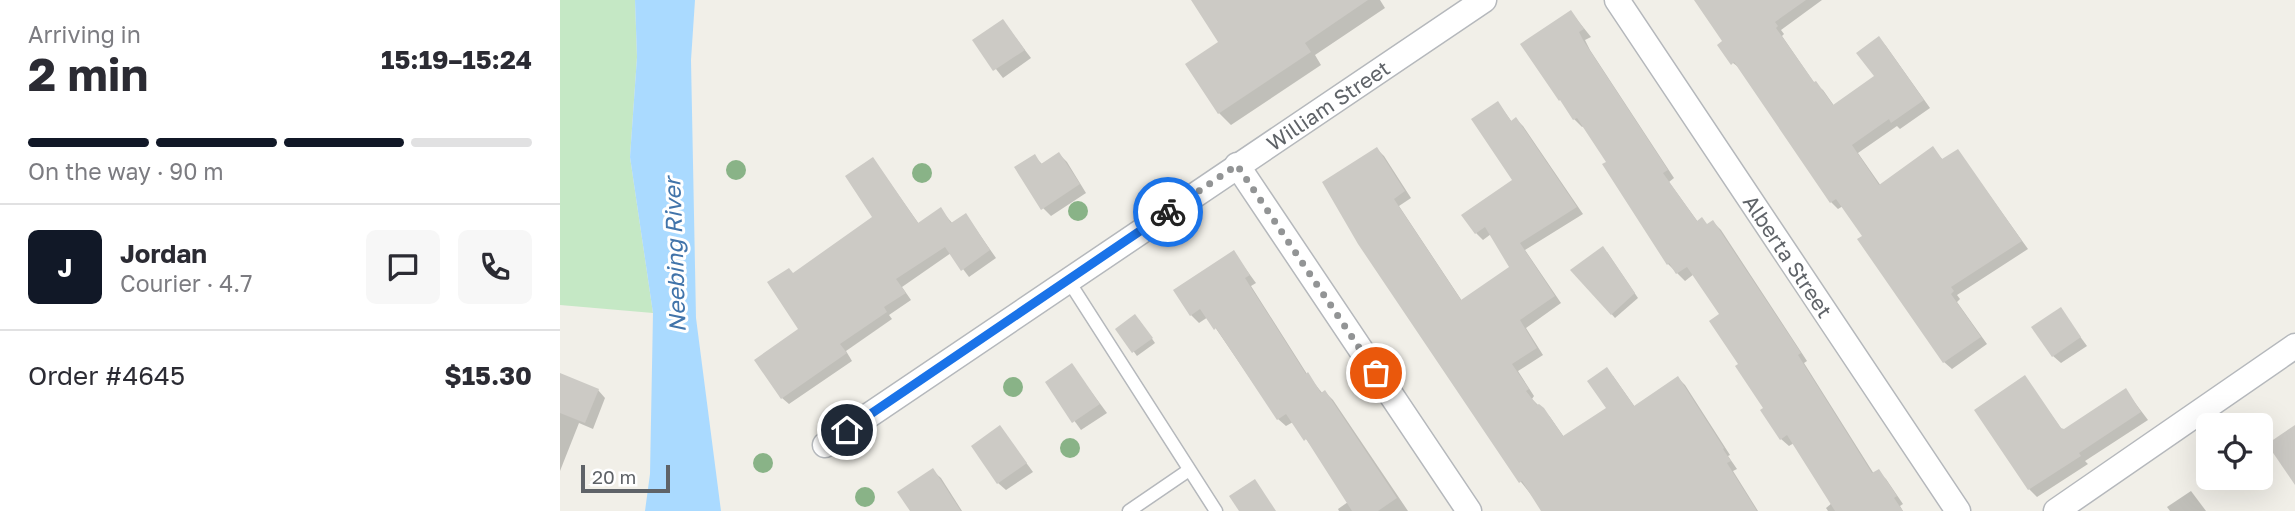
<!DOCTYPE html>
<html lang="en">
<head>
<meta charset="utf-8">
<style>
	body { margin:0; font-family:"Golos Text",sans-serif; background:#f7f7f7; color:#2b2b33; height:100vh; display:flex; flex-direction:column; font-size:26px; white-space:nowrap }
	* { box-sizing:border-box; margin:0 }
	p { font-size:23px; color:#7c7c81 }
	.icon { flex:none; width:38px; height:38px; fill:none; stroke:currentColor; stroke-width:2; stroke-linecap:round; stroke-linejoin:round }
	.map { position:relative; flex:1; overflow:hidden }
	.drawer { display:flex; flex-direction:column; background:#fff; width:560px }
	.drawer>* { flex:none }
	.tools { position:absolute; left:1636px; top:413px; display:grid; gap:14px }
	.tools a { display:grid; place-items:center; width:77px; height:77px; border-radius:10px; background:#fff; box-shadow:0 7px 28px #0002; font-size:35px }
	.scale { position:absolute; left:21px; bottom:18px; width:89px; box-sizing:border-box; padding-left:7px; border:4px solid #5f6368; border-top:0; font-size:19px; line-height:24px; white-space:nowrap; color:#5f6368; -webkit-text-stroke:5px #fff; paint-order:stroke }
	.pin { position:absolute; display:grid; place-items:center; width:60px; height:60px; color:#fff; margin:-30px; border:4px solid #fff; border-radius:50%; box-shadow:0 2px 7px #0007 }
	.courier { position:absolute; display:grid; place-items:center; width:70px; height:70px; margin:-35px; border:5px solid #1a73e8; border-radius:50%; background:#fff; color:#222; box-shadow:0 2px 9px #0007 }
	.overview em { font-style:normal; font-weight:700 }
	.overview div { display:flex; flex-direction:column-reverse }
	.overview { display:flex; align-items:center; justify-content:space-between; height:119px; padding:0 28px }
	h1 { font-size:46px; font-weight:700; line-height:52px }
	.bar { display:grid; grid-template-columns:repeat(4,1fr); gap:10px 7px; align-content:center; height:84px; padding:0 28px }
	.bar i { height:9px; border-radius:5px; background:#e1e1e2 }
	.bar .active { background:#111827 }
	.bar p { grid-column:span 4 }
	.line { display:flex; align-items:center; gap:18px; padding:0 28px; border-top:2px solid #e1e1e2 }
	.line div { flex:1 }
	.round { display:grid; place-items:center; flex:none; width:74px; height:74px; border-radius:10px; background:#f7f7f7 }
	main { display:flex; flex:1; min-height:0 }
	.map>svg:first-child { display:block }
	.green { fill:#c5e8c5 }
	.water { fill:#aadaff }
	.shadow { fill:#0003 }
	.building { fill:#cccac5 }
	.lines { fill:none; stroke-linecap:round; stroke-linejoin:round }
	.service-casing { stroke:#b5b8bc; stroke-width:15 }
	.minor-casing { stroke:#b5b8bc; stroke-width:27 }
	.service { stroke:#fff; stroke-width:12 }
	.minor { stroke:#fff; stroke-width:24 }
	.tree { fill:#89b387 }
	.done { stroke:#929495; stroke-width:7; stroke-dasharray:0 12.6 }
	.route { stroke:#1a73e8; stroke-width:9 }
	.labels { text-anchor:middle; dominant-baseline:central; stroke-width:6; stroke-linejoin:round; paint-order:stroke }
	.street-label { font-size:21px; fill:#5f6368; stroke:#fff }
	.water-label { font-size:23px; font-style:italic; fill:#4174aa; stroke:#fff }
</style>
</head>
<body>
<main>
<section class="drawer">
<div class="overview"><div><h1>2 min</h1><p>Arriving in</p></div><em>15:19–15:24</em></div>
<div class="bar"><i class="active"></i><i class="active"></i><i class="active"></i><i></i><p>On the way · 90 m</p></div>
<div class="line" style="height:126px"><b class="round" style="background:#111827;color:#fff">J</b><div><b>Jordan</b><p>Courier · 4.7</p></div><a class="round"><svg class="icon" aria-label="chat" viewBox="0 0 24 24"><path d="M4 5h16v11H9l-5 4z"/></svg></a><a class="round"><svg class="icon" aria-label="phone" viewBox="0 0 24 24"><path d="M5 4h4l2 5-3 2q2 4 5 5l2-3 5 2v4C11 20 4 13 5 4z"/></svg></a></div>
<div class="line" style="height:91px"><div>Order #4645</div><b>$15.30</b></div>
</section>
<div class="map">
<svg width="1735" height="511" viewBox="0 0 1735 511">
	<rect width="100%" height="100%" fill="#f1efe8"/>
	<path class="green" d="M0 0H75L77 57 70 157 93 313 0 305Z"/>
	<path class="water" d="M75 0H135L131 60 136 318 161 511H85L90 474 93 313 70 157 77 57Z"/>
	<g class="shadow">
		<path d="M632 0H820L825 8 755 55 761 65 671 125 659 113 660 42Z"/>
		<path d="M1136 0H1262L1221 30 1224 34 1222 36 1255 84 1263 90 1275 107 1316 76 1319 38 1326 46 1370 108 1340 129 1337 126 1298 153 1321 186 1373 149 1383 160 1398 151 1468 249 1397 295 1400 299 1397 302 1427 344 1392 369 1384 362 1299 240 1304 237 1283 206 1278 209 1271 202 1181 69 1173 63 1164 42Z"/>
		<path d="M1011 12 1031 37 1025 40 1030 50 1114 178 1109 182 1138 222 1148 225 1153 222 1161 230 1247 361 1244 363 1314 474 1318 472 1326 479 1343 504 1340 506 1343 511H1268L1266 508 1272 503 1234 443 1229 446 1221 439 1180 364 1162 315 1134 274 1125 281 1108 264 1044 165 1049 162 1024 126 1022 127 1014 119Z"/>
		<path d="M443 21 471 58 443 78 414 41Z"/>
		<path d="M938 103 952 122 956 119 963 126 1023 214 965 250 1001 303 966 328 983 355 958 371 974 396 972 399 990 417 1004 437 1049 409 1053 376 1075 407 1118 378 1125 385 1170 455 1168 456 1177 469 1173 471 1198 511H984L961 482 799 243 817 149 824 156 851 198 839 206 902 301 952 268 931 234 923 240 916 233 954 181Z"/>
		<path d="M499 154 507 162 526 193 491 216 483 208 474 156 482 164Z"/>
		<path d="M313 159 359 224 381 210 393 224 406 215 436 258 409 277 391 253 342 287 351 300 329 315 332 319 286 351 292 361 229 404 222 398 241 329 233 275 315 218Z"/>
		<path d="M1047 252 1078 298 1055 318 1013 270Z"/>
		<path d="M674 253 696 283 691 286 747 374 763 394 765 392 773 400 848 511H779L778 509 788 502 753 448 733 422 726 426 718 419 648 317 639 323 631 315Z"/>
		<path d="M1500 309 1527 346 1501 363 1493 356Z"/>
		<path d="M579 320 595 343 577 356 558 330Z"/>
		<path d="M512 366 547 413 521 430 487 383Z"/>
		<path d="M0 374 38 390 45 398 33 429 19 423 0 471Z"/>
		<path d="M1465 378 1503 431 1566 391 1588 420 1525 461 1528 464 1477 497 1469 489 1416 410Z"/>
		<path d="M440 427 473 472 446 490 438 483Z"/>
		<path d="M373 471 381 478 402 511H352Z"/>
		<path d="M1631 491 1646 511H1610L1607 507Z"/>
	</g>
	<g class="building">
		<path d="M631 0H808L745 43 751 52 658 114 625 64 658 42Z"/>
		<path d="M1134 0H1246L1215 22 1218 26 1216 28 1254 82 1256 81 1273 105 1314 76 1296 53 1319 36 1364 100 1331 123 1329 119 1292 145 1319 185 1373 146 1382 159 1398 149 1462 241 1391 287 1394 291 1391 294 1421 337 1383 363 1297 239 1302 236 1276 199 1270 203 1174 62 1171 65 1157 45 1162 41Z"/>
		<path d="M1011 10 1024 29 1019 32 1023 40 1108 170 1103 173 1137 221 1142 217 1147 224 1153 220 1241 353 1238 355 1312 473 1319 469 1337 496 1334 498 1343 511H1275L1227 435 1220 440 1200 410 1203 408 1175 366 1178 364 1149 321 1159 314 1127 267 1116 274 1109 263 1107 265 1042 164 1046 162 1017 118 1013 120 1000 100 999 101 960 44Z"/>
		<path d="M443 19 465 50 433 71 412 40Z"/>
		<path d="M938 101 951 121 956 117 1017 207 960 243 995 296 960 320 977 348 952 364 969 389 966 391 977 405 979 404 984 408 1003 436 1046 408 1027 381 1047 367 1074 406 1118 376 1164 448 1163 449 1171 461 1167 463 1197 511H981L962 481 959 483 798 244 762 182 817 147 845 191 834 199 901 300 949 267 925 227 915 234 901 215 952 180 911 119Z"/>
		<path d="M499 152 520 184 481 210 454 167 475 154 481 164Z"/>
		<path d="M313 157 358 223 381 207 391 223 406 213 430 250 401 271 385 247 336 279 346 293 324 307 327 312 280 344 287 353 221 399 194 360 238 329 207 282 229 268 233 273 312 217 285 176Z"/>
		<path d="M1043 246 1075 293 1051 315 1010 270Z"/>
		<path d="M674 250 690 275 685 278 746 374 748 372 761 393 765 390 837 498 818 511H792L746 439 744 441 726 414 717 420 656 328 654 330 640 309 630 316 613 290Z"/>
		<path d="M1501 307 1521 337 1492 357 1471 327Z"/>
		<path d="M575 314 593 338 572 353 555 329Z"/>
		<path d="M512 363 540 404 512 423 485 382Z"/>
		<path d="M0 373 39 389 25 423 0 413Z"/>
		<path d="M1465 375 1501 428 1504 429 1566 388 1581 412 1519 453 1521 456 1468 490 1414 410Z"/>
		<path d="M440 425 467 463 437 484 411 446Z"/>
		<path d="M1735 425V485L1707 444Z"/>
		<path d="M373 468 401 511H350L337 492Z"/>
		<path d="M695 479 716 511H679L669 496Z"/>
	</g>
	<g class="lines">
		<g class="service-casing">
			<g id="service">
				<path d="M508 280 656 511"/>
				<path d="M569 511 629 470"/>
			</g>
		</g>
		<g class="minor-casing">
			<g id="minor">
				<path id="s1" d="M1057 0 1398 511"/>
				<path d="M677 165 909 511"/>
				<path id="s2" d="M265 445 924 0"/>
				<path d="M1496 511 1735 346"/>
			</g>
		</g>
		<use href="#service" class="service"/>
		<use href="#minor" class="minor"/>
	</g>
	<g class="tree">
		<circle cx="176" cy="170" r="10"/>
		<circle cx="362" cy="173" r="10"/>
		<circle cx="518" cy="211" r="10"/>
		<circle cx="453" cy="387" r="10"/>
		<circle cx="510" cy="448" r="10"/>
		<circle cx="203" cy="463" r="10"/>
		<circle cx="305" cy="497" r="10"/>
	</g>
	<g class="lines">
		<path class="done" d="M608 212 677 165 816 373"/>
		<path class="route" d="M287 430 608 212"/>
	</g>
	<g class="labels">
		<g class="street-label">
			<text stroke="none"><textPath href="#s2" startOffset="607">William Street</textPath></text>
			<text stroke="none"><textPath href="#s1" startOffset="308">Alberta Street</textPath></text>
		</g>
		<g class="water-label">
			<text transform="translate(114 255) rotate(-92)">Neebing River</text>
		</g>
	</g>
</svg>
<div class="tools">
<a><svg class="icon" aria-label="locate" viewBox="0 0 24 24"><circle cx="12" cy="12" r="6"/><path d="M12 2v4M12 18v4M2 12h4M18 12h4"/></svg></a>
</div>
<div class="scale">20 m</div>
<div class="pin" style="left:816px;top:373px;background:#ea580c"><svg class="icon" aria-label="bag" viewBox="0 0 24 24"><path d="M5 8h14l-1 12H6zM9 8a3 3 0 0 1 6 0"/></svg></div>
<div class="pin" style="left:287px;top:430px;background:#1f2937"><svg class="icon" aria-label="home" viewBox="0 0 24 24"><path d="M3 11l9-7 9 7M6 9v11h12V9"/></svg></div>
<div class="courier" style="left:608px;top:212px"><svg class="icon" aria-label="bike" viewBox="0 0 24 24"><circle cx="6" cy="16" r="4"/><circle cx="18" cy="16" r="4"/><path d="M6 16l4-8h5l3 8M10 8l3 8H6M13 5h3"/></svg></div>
</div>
</main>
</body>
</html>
